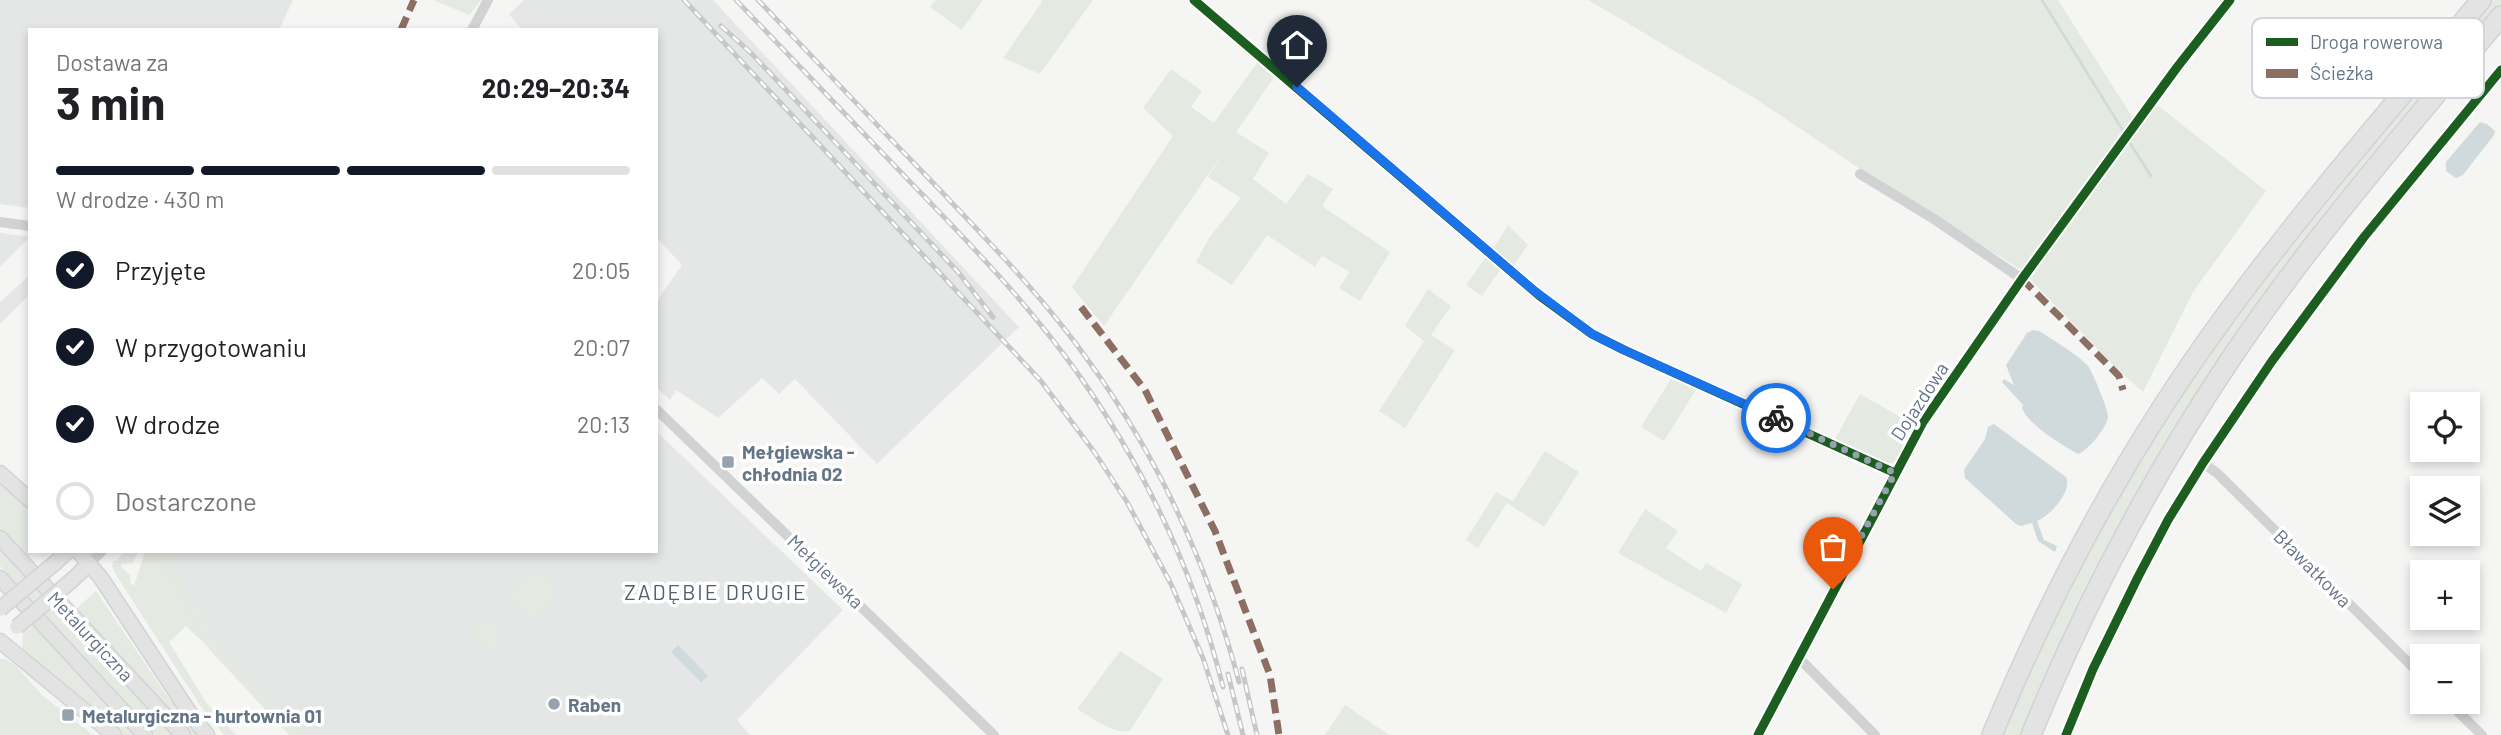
<!DOCTYPE html>
<html lang="pl">
<head>
<meta charset="utf-8">
<style>
	body { margin:0; font-family:Barlow,sans-serif; background:#f6f6f6; color:#202124; height:100vh; display:flex; flex-direction:column; font-size:26px; white-space:nowrap }
	* { box-sizing:border-box; margin:0 }
	p { font-size:23px; color:#757577 }
	.icon { flex:none; width:38px; height:38px; fill:none; stroke:currentColor; stroke-width:2; stroke-linecap:round; stroke-linejoin:round }
	.map { position:relative; flex:1; overflow:hidden }
	.drawer { position:absolute; left:28px; top:28px; width:630px; height:525px; display:flex; flex-direction:column; background:#fff; border-radius:0px; box-shadow:0 4px 10px #0003 }
	.drawer>* { flex:none }
	.fabs { position:absolute; left:2410px; top:392px; display:grid; gap:14px }
	.fabs a { display:grid; place-items:center; width:70px; height:70px; border-radius:0px; background:#fff; box-shadow:0 4px 10px #0003; font-size:35px }
	.pin { position:absolute; display:grid; place-items:center; width:60px; height:60px; color:#fff; margin:-72px -30px; border-radius:50% 50% 50% 0; rotate:-45deg; box-shadow:0 0 7px #0007 }
	.pin .icon { rotate:45deg }
	.courier { position:absolute; display:grid; place-items:center; width:70px; height:70px; margin:-35px; border:5px solid #1a73e8; border-radius:50%; background:#fff; color:#222; box-shadow:0 2px 9px #0007 }
	.head em { font-style:normal; font-weight:700 }
	.head div { display:flex; flex-direction:column-reverse }
	.head { display:flex; align-items:center; justify-content:space-between; height:119px; padding:0 28px }
	h1 { font-size:46px; font-weight:700; line-height:52px }
	.bar { display:grid; grid-template-columns:repeat(4,1fr); gap:10px 7px; align-content:center; height:84px; padding:0 28px }
	.bar i { height:9px; border-radius:5px; background:#e0e0e0 }
	.bar .selected { background:#111827 }
	.bar p { grid-column:span 4 }
	ol { padding:0 28px; list-style:none }
	li { display:flex; align-items:center; gap:21px; height:77px }
	li p { margin-inline-start:auto }
	li .icon { padding:7px; border-radius:50%; background:#111827; color:#fff; stroke-width:4 }
	li:last-child { color:#757577 }
	li i { width:38px; height:38px; border:4px solid #e0e0e0; border-radius:50% }
	.map>svg:first-child { display:block }
	.built { fill:#e5e7e6 }
	.green { fill:#e4e9e2 }
	.water { fill:#d0d9dc }
	.lines { fill:none; stroke-linecap:round; stroke-linejoin:round }
	.stream { stroke:#d0d9dc; stroke-width:2.5 }
	.secondary-casing { stroke:#d1d4d5; stroke-width:17 }
	.highway-casing { stroke:#d1d3d3; stroke-width:22 }
	.street { stroke:#d1d2d3; stroke-width:10 }
	.secondary { stroke:#e3e3e4; stroke-width:14 }
	.highway { stroke:#e3e3e4; stroke-width:19 }
	.rail-casing { stroke:#c6c7c8; stroke-width:5 }
	.rail { stroke:#fff; stroke-width:2.5; stroke-dasharray:8; stroke-linecap:butt }
	.secondary-bridge-casing { stroke:#d1d4d5; stroke-width:17; stroke-linecap:butt }
	.secondary-bridge { stroke:#e3e3e4; stroke-width:14 }
	.quiet { stroke:#8d6e63; stroke-width:7; stroke-dasharray:14 7; stroke-linecap:butt }
	.cycleway-casing { stroke:#fff; stroke-width:13 }
	.cycleway { stroke:#1b5e20; stroke-width:9 }
	.done { stroke:#96a2ad; stroke-width:7; stroke-dasharray:0 12.6 }
	.route { stroke:#1a73e8; stroke-width:9 }
	.poi-dot { fill:#96a2ad; stroke:#fff; stroke-width:2.5 }
	.labels { text-anchor:middle; dominant-baseline:central; stroke-width:7; stroke-linejoin:round; paint-order:stroke }
	.street-label { font-size:19px; fill:#637587; stroke:#fff }
	.poi-label { font-size:19px; font-weight:bold; fill:#637587; stroke:#fff; text-anchor:start }
	.neighbourhood-label { font-size:21px; letter-spacing:2px; fill:#515e6b; stroke:#fff }
	.key { fill:#fff; stroke:#d0d6db; stroke-width:2 }
	.key-label { font-size:19px; fill:#637587 }
</style>
</head>
<body>
<div class="map">
<svg width="2501" height="735" viewBox="0 0 2501 735">
	<rect width="100%" height="100%" fill="#f5f6f4"/>
	<g class="built">
		<path d="M0 0H293L279 30H30V208L0 204Z"/>
		<path d="M524 0H713L1019 327 877 464 795 379 779 394 762 378 718 418 676 390 670 400 656 387V302L682 265 656 237V30H522L509 14Z"/>
		<path d="M0 233 30 237 0 267Z"/>
		<path d="M30 275V294L0 324V302Z"/>
		<path d="M656 431 843 610 737 720 750 735H290L208 648 163 569 182 551H656Z"/>
	</g>
	<g class="green">
		<path d="M433 0H481L469 15Z"/>
		<path d="M936 0H983L962 30 930 7Z"/>
		<path d="M1041 0H1093L1040 74 1003 58 1042 2Z"/>
		<path d="M1588 0H2058L2133 118 2156 104 2266 191 2193 292 2143 392 2117 369 2020 269 1875 179 1756 99Z"/>
		<path d="M2487 0H2501V8L2245 329 2024 735H1999L2017 693 2126 478 2229 319Z"/>
		<path d="M1259 60 1277 73 1236 132 1269 153 1253 179 1286 204 1308 174 1333 189 1322 206 1390 252 1360 301 1339 288 1350 272 1322 256 1315 267 1267 235 1232 285 1196 262 1209 238 1241 198 1208 177 1225 150 1104 326 1072 287 1173 136 1143 108 1171 69 1202 91 1191 107 1214 123Z"/>
		<path d="M1508 225 1528 245 1513 266 1493 249Z"/>
		<path d="M1486 257 1502 267 1482 296 1466 285Z"/>
		<path d="M1428 289 1451 306 1431 335 1455 350 1405 428 1379 411 1424 341 1405 326Z"/>
		<path d="M1671 379 1697 388 1664 441 1641 427Z"/>
		<path d="M1860 394 1916 426 1899 457 1893 463H1883L1835 439Z"/>
		<path d="M1545 451 1579 472 1544 527 1507 503 1478 548 1466 540 1496 492 1513 501Z"/>
		<path d="M0 481 30 510V551H34L27 559 0 530Z"/>
		<path d="M1645 509 1678 531 1666 548 1701 571 1706 563 1742 584 1726 613 1618 553Z"/>
		<path d="M0 545 176 735H155L0 566Z"/>
		<path d="M124 551H138L133 563 122 564 121 567 130 575V583L134 586 145 551H183L165 569 210 649 186 626 169 642 207 704 236 735H224L202 708 116 575 112 567 113 561H117Z"/>
		<path d="M185 551H195L176 570 220 649 301 735H289L211 651 212 650 168 570Z"/>
		<path d="M537 569C552 585 562 592 542 610 537 615 535 618 529 619L507 598Z"/>
		<path d="M96 591 165 693 200 735H191L76 609Z"/>
		<path d="M487 616 503 634 501 642 489 653 470 633Z"/>
		<path d="M33 626 135 735H120L22 651 23 634Z"/>
		<path d="M1120 651 1163 679 1130 731C1114 735 1091 717 1077 709Z"/>
		<path d="M0 659H5L15 665 42 695 93 735H0Z"/>
		<path d="M1345 705 1389 735H1325Z"/>
	</g>
	<g class="water">
		<path d="M2480 122 2487 124 2495 131 2494 135 2463 175 2456 178 2446 171V162Z"/>
		<path d="M2033 330 2039 331C2050 338 2080 356 2088 366 2092 371 2109 411 2108 417 2107 427 2088 451 2078 454 2062 445 2028 425 2022 408L2023 405 2002 382 2004 379 2014 385 2006 365 2027 333Z"/>
		<path d="M1994 424 2066 477C2073 491 2050 516 2037 521L2044 540 2057 546 2055 552 2038 541 2032 523 2021 526 2016 524 1965 478 1964 470 1985 439 1988 427Z"/>
		<path d="M678 645 708 676 701 682 671 652Z"/>
	</g>
	<g class="lines">
		<g class="stream">
			<path d="M2042 0 2125 134"/>
			<path d="M2128 140 2151 176"/>
		</g>
		<g class="secondary-casing">
			<g id="secondary">
				<path d="M0 473 30 500"/>
				<path d="M0 538 183 735"/>
				<path d="M78 551 101 578 193 718 207 735"/>
				<path d="M55 563 68 551"/>
				<path d="M0 578 145 735"/>
				<path d="M71 581 89 564"/>
				<path d="M0 641 114 735"/>
			</g>
		</g>
		<g class="highway-casing">
			<g id="highway">
				<path d="M1992 735C2054 585 2132 442 2228 312 2307 204 2396 103 2481 0"/>
				<path d="M2031 735C2085 603 2152 476 2232 357 2313 237 2409 128 2501 16"/>
			</g>
		</g>
		<g class="street">
			<path d="M1194 0 1540 296 1592 334 1624 350 1895 473"/>
			<path d="M472 30 488 0"/>
			<path d="M1860 174 1934 219 2022 279"/>
			<path d="M0 222 30 226"/>
			<path d="M656 409 994 735"/>
			<path d="M2203 463 2217 473 2422 676"/>
			<path d="M89 564 102 551"/>
			<path d="M1798 657 1875 735"/>
			<path d="M2448 702 2482 735"/>
			<path d="M1758 735 1923 422 2022 279 2178 66 2230 0"/>
			<path d="M2066 735 2093 669 2138 577 2168 520 2203 463 2272 361 2364 237 2501 70"/>
		</g>
		<use href="#secondary" class="secondary"/>
		<use href="#highway" class="highway"/>
		<g class="rail-casing">
			<g id="rail">
				<path d="M684 0 1041 381 1095 453 1127 502 1171 584 1203 658 1228 735"/>
				<path d="M736 0C796 63 856 125 916 188 972 246 1029 305 1076 371 1144 466 1195 574 1223 687"/>
				<path d="M758 0C817 62 877 125 937 187 991 244 1045 299 1090 363 1159 459 1209 568 1239 682"/>
				<path d="M721 26 750 52 958 272 993 317"/>
				<path d="M1242 669 1257 735"/>
				<path d="M1228 674 1243 735"/>
			</g>
		</g>
		<use href="#rail" class="rail"/>
		<g class="secondary-bridge-casing">
			<g id="secondary-bridge">
				<path d="M0 609 55 563"/>
				<path d="M17 627 71 581"/>
			</g>
		</g>
		<use href="#secondary-bridge" class="secondary-bridge"/>
		<g class="quiet">
			<path d="M401 30 414 0"/>
			<path d="M2022 279 2119 376 2123 390"/>
			<path d="M1081 307 1145 390 1215 531 1270 675 1279 735"/>
		</g>
		<g class="cycleway-casing">
			<g id="cycleway">
				<path d="M1194 0 1540 296 1592 334 1624 350 1895 473"/>
				<path d="M1758 735 1923 422 2022 279 2178 66 2230 0"/>
				<path d="M2066 735 2093 669 2138 577 2168 520 2203 463 2272 361 2364 237 2501 70"/>
			</g>
		</g>
		<use href="#cycleway" class="cycleway"/>
	</g>
	<g class="lines">
		<path class="done" d="M1776 418 1895 473 1833 589"/>
		<path class="route" d="M1297 87 1532 289 1592 334 1624 350 1776 418"/>
	</g>
	<g class="poi-dot">
		<rect x="721" y="455" width="14" height="14" rx="3.5"/>
		<circle cx="554" cy="704" r="7"/>
		<rect x="61" y="708" width="14" height="14" rx="3.5"/>
	</g>
	<g class="labels">
		<g class="street-label">
			<text transform="translate(1919 401) rotate(-57)">Dojazdowa</text>
			<text transform="translate(2313 568) rotate(45)">Bławatkowa</text>
			<text transform="translate(826 571) rotate(44)">Mełgiewska</text>
			<text transform="translate(91 636) rotate(47)">Metalurgiczna</text>
		</g>
		<g class="poi-label">
			<text x="742" y="451">Mełgiewska -<tspan x="742" dy="22">chłodnia 02</tspan></text>
			<text x="568" y="704">Raben</text>
			<text x="82" y="715">Metalurgiczna - hurtownia 01</text>
		</g>
		<g class="neighbourhood-label">
			<text x="716" y="591">ZADĘBIE DRUGIE</text>
		</g>
	</g>
	<rect x="2252" y="18" width="232" height="80" rx="10" class="key"/>
	<rect x="2266" y="38" width="32" height="8" fill="#1b5e20"/>
	<rect x="2266" y="69" width="32" height="9" fill="#8d6e63"/>
	<g class="key-label">
		<text x="2310" y="49">Droga rowerowa</text>
		<text x="2310" y="80">Ścieżka</text>
	</g>
</svg>
<div class="fabs">
<a><svg class="icon" aria-label="locate" viewBox="0 0 24 24"><circle cx="12" cy="12" r="6"/><path d="M12 2v4M12 18v4M2 12h4M18 12h4"/></svg></a>
<a><svg class="icon" aria-label="layers" viewBox="0 0 24 24"><path d="M12 4l9 5-9 5-9-5zM3 14l9 5 9-5"/></svg></a>
<a>+</a>
<a>−</a>
</div>
<div class="pin" style="left:1833px;top:589px;background:#ea580c"><svg class="icon" aria-label="bag" viewBox="0 0 24 24"><path d="M5 8h14l-1 12H6zM9 8a3 3 0 0 1 6 0"/></svg></div>
<div class="pin" style="left:1297px;top:87px;background:#1f2937"><svg class="icon" aria-label="home" viewBox="0 0 24 24"><path d="M3 11l9-7 9 7M6 9v11h12V9"/></svg></div>
<div class="courier" style="left:1776px;top:418px"><svg class="icon" aria-label="bike" viewBox="0 0 24 24"><circle cx="6" cy="16" r="4"/><circle cx="18" cy="16" r="4"/><path d="M6 16l4-8h5l3 8M10 8l3 8H6M13 5h3"/></svg></div>
<section class="drawer">
<div class="head"><div><h1>3 min</h1><p>Dostawa za</p></div><em>20:29–20:34</em></div>
<div class="bar"><i class="selected"></i><i class="selected"></i><i class="selected"></i><i></i><p>W drodze · 430 m</p></div>
<ol>
<li><svg class="icon" aria-label="check" viewBox="0 0 24 24"><path d="M5 12l5 5 9-10"/></svg>Przyjęte<p>20:05</p></li>
<li><svg class="icon" aria-label="check" viewBox="0 0 24 24"><path d="M5 12l5 5 9-10"/></svg>W przygotowaniu<p>20:07</p></li>
<li><svg class="icon" aria-label="check" viewBox="0 0 24 24"><path d="M5 12l5 5 9-10"/></svg>W drodze<p>20:13</p></li>
<li><i></i>Dostarczone</li>
</ol>
</section>
</div>
</body>
</html>
